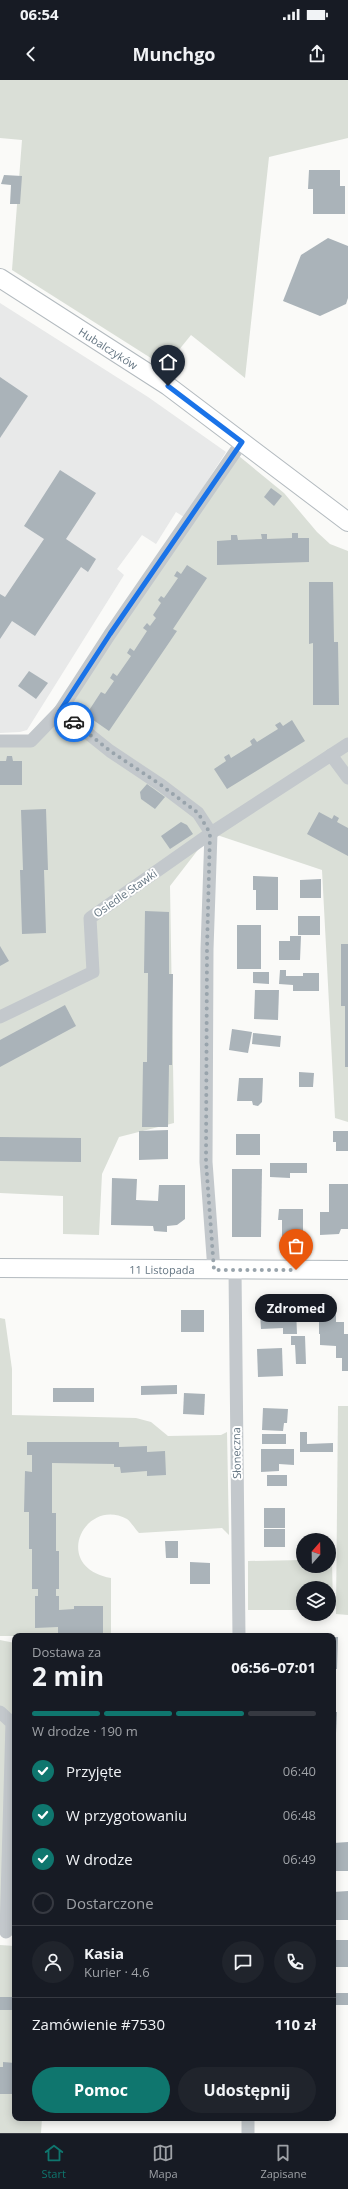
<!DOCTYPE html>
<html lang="pl">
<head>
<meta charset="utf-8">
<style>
	body { margin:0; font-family:"Open Sans",sans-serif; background:#20242c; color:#f1f3f6; height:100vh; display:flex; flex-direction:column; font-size:15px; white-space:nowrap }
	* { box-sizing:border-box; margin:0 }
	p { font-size:13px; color:#9ea1a6 }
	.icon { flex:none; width:22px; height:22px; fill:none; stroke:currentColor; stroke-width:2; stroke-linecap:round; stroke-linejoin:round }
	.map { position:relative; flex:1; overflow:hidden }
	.sheet { position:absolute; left:12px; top:1553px; width:324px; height:488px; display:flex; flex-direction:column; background:#171b24; border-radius:8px; box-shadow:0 2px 10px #0003 }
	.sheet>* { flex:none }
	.needle { width:26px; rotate:20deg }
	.controls { position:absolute; left:296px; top:1453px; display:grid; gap:8px }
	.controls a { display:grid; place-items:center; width:40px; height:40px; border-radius:50%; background:#171b24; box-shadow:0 2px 10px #0003; font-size:20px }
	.pin { position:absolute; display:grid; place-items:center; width:34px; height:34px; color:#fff; margin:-41px -17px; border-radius:50% 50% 50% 0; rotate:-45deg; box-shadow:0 0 4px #0007 }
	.pin .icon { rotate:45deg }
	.courier { position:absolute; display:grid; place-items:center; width:40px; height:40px; margin:-20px; border:3px solid #1a73e8; border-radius:50%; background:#fff; color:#222; box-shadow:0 1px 5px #0007 }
	.bubble { position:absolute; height:28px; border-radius:14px; background:#171b24; box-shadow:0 2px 10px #0003; font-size:13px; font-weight:700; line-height:28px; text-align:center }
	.head em { font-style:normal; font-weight:700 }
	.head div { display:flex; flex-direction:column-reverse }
	.head { display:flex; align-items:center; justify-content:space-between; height:68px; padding:0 20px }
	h1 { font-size:26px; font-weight:700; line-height:30px }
	.bar { display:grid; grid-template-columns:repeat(4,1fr); gap:6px 4px; align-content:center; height:48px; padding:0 20px }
	.bar i { height:5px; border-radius:3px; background:#363941 }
	.bar .selected { background:#0f766e }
	.bar p { grid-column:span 4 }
	.line { display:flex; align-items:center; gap:10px; padding:0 20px; border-top:1px solid #363941 }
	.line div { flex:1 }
	.round { display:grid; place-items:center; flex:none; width:42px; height:42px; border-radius:21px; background:#20242c }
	ol { padding:0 20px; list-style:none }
	li { display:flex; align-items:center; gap:12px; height:44px }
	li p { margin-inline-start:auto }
	li .icon { padding:4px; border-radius:50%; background:#0f766e; color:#fff; stroke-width:4 }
	li:last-child { color:#9ea1a6 }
	li i { width:22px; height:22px; border:2px solid #363941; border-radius:50% }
	.primary-button { display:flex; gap:8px; margin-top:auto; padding:8px 20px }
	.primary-button a { flex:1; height:46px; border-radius:24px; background:#0f766e; color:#fff; font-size:16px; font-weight:700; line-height:46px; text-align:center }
	.primary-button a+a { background:#20242c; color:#f1f3f6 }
	.status { display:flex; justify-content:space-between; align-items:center; height:28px; padding:0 20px; background:#171b24; direction:ltr }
	.status svg { height:11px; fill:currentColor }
	header { display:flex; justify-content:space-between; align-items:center; height:52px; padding:0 20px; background:#171b24; font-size:18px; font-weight:700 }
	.tab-bar { display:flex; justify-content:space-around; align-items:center; height:56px; border-top:1px solid #363941; background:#171b24; font-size:11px; color:#9ea1a6 }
	.tab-bar a { display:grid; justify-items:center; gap:2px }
	.tab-bar .selected { color:#0f766e }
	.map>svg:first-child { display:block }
	.built { fill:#e8e9e9 }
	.green { fill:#dadfd7 }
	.building { fill:#aab3b9 }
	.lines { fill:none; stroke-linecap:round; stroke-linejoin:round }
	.secondary-casing { stroke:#b3babf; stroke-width:20 }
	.street { stroke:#c3c8cc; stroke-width:13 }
	.secondary { stroke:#fff; stroke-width:18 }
	.done { stroke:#99a4ac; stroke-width:4; stroke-dasharray:0 7.2 }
	.route { stroke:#1a73e8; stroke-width:5 }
	.labels { text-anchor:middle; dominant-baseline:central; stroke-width:4; stroke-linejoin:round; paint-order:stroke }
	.street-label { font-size:11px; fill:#657683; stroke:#fff }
</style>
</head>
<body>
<div class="status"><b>06:54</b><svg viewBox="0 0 49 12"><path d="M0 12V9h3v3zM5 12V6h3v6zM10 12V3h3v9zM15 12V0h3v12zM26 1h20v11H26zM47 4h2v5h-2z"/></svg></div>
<header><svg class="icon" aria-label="back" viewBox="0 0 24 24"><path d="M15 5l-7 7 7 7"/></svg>Munchgo<svg class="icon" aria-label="share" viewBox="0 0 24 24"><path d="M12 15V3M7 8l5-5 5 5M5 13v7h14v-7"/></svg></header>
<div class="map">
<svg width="348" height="2053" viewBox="0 0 348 2053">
	<rect width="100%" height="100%" fill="#fafaf8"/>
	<path class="built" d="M0 223 148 317 226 372 184 437 176 432 156 464 142 455 117 489 124 495 27 650 20 652 0 653Z"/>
	<g class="green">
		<path d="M0 0H348V58L269 77 245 298 191 255 165 287 12 190 22 60 0 58Z"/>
		<path d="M234 372 284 413 317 452 330 464 348 471V1042L335 1038 322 790 211 753 170 806 174 1043 119 1057 102 1094 99 1155 63 1154V1116L0 1113V661H31L60 631Z"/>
		<path d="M0 1238 5 1239 12 1289V1335L136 1338 151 1342 168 1356 221 1355 227 1352 229 1455 222 1448 139 1453C135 1449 131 1442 127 1439 85 1416 50 1487 111 1498V1556H0Z"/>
		<path d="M338 1326H348V1535L336 1534Z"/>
		<path d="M303 1480V1486H329V1480H332L333 1530H329V1508H303V1530H248V1481Z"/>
		<path d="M0 1560 15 1563V1858L6 1852H0Z"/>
		<path d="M0 1865 15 1866V2038H42L41 2053H0Z"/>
	</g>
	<g class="building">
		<path d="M309 90H340V106H345V134H313V109H308Z"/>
		<path d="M4 95 22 96 20 124H10L11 105 1 104Z"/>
		<path d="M328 158 348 166V218L346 224 320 236 283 221 301 175Z"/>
		<path d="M0 297 28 316 0 358Z"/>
		<path d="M60 390 96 413 66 459 96 479 88 492 81 487 35 556 12 541 0 559V514L5 517 44 459 24 446Z"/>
		<path d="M271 408 282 416 274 426 264 417Z"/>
		<path d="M292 453H298V458H309V482L217 485V461L231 460V455H237L238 460 262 459 261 454H267V459L292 458Z"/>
		<path d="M187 485 207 498 173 549 177 551 109 651 86 635 101 612 105 614 114 601 110 598 113 593 117 596 131 576 127 573 130 568 134 571 147 551 143 548 147 543 150 546 156 538 153 535 161 523 158 520 161 516 164 518 178 498 174 496 177 491 181 494Z"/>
		<path d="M309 502H333L334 562H338L339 625H313V563L309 564Z"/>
		<path d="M29 591 48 603 36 619 18 606Z"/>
		<path d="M292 640 305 661 227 709 214 689 226 681 224 677 229 674 231 678 252 665 250 661 254 658 257 662 278 649 275 645 280 642 283 646Z"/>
		<path d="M7 676H12L13 681H22V705H0V681H6Z"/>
		<path d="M147 704 165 717 155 729 141 719 140 712Z"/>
		<path d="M46 729 48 790H44L46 853 22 854 20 790H23L21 730Z"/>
		<path d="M319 732 332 739 334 735 339 738 337 742 348 748V776L307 754Z"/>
		<path d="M181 742 187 745 193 754 170 769 161 756Z"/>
		<path d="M253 796 278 797V830H256V810H253Z"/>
		<path d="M321 799V818H300V800Z"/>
		<path d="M145 831 169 832V894H173L172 985H169L168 1047H142L143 982H147L148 893H144Z"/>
		<rect x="298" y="836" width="22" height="19"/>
		<rect x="237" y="845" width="24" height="44"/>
		<path d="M290 856H301L300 880H279V861H290Z"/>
		<path d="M341 864H348V987H345V926H341Z"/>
		<path d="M0 866 9 881 0 886Z"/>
		<path d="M280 890H286V896H303V893H319V911H293V905L279 904Z"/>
		<path d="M253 892H269V904L253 903Z"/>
		<path d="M255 910H279L278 940 254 939Z"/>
		<path d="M65 925 76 946 0 987V960Z"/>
		<path d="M232 949 252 952 248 973 229 970Z"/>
		<path d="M253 953 281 956 280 967 252 964Z"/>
		<path d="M299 992 314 993 313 1007H299Z"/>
		<path d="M239 998H263L262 1022 258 1026 253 1025 252 1021H237Z"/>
		<path d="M168 1050V1079L139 1080V1051Z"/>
		<path d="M333 1051H348V1071H336V1062H333Z"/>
		<rect x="236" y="1054" width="24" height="21"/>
		<path d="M0 1057 81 1058V1082L0 1081Z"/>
		<path d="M270 1083H307V1093H290V1098L270 1097Z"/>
		<path d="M232 1089H262L261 1157H232Z"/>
		<path d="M112 1098 137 1099 136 1120 158 1121 159 1105H185V1139L177 1145 167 1146V1152L154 1151 153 1146 111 1145Z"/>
		<path d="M329 1104H348V1149H341L339 1154 320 1155V1132H329Z"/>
		<path d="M279 1129H303V1156H282V1140H278Z"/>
		<path d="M282 1229H296L297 1254H283V1248L261 1249 260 1233 282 1232Z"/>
		<rect x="181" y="1230" width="23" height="22"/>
		<path d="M315 1230H336V1242H344V1254H348V1291H342V1278H336V1266L320 1265V1254H319V1242H315Z"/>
		<path d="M291 1256H305L306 1284H296L295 1265H291Z"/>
		<path d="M282 1268 283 1296 258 1297 257 1269Z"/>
		<path d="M177 1305V1314L141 1315V1306Z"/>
		<rect x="53" y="1308" width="41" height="14"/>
		<path d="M184 1313 205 1314 204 1335 183 1334Z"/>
		<path d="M263 1328 288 1329 287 1343H284L283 1351 262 1350Z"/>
		<path d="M300 1352H307V1364L333 1363V1372H300Z"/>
		<rect x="262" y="1354" width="24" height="10"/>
		<path d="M27 1362H119V1367L147 1366V1372L165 1371 166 1395 147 1396V1391L121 1393 120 1387H114V1384L52 1383V1433H56V1471H59V1509H56V1516H59V1530L74 1529V1526H103V1553H58V1547L35 1548V1516H38V1509H32V1469H29V1432H24L25 1391 32 1392V1375H27Z"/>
		<path d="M261 1369H294V1385L279 1384V1391L261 1392Z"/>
		<rect x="267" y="1395" width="20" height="11"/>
		<rect x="264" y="1428" width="21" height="20"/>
		<rect x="264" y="1449" width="21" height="18"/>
		<path d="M165 1461H178V1478H166Z"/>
		<path d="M190 1482 210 1483V1504H190Z"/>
		<path d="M333 1557H338L337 1589H333Z"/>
		<path d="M333 1632H337L336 1653H333Z"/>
		<path d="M348 1762V1791H333V1763Z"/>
		<path d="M348 1811V1840H333V1812Z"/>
		<rect x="333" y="1860" width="15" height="27"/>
		<rect x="333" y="1913" width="15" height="12"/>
		<rect x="0" y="1917" width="15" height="13"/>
		<path d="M3 1982 15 1983V2014H0V1987H3Z"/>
	</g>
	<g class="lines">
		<g class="secondary-casing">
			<g id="secondary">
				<path id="s1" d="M0 198 168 306 348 442"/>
				<path id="s2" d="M0 1188 348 1190"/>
			</g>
		</g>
		<g class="street">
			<path d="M242 362 110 554 60 631 110 671 161 705 198 733 211 753 348 664"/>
			<path d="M0 661H31L60 631"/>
			<path d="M331 675 348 698"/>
			<path d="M211 753 207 869 206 1082 214 1190"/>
			<path d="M0 937 93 892 90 838 211 753"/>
			<path d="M235 1191 239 1556"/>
			<path d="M0 1632 12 1643 6 1852"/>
			<path d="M248 2038V2053"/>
		</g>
		<use href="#secondary" class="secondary"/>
	</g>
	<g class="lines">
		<path class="done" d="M74 642 110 671 161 705 198 733 210 753 207 868 206 1082 214 1190H296"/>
		<path class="route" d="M74 642 60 631 110 554 242 362 168 306"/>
	</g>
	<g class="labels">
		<g class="street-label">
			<text stroke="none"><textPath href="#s1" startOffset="129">Hubalczyków</textPath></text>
			<text transform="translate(125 813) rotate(-35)">Osiedle Stawki</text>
			<text stroke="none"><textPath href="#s2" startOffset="162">11 Listopada</textPath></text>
			<text transform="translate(236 1373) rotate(-91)">Słoneczna</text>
		</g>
	</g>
</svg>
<div class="controls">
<a><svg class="needle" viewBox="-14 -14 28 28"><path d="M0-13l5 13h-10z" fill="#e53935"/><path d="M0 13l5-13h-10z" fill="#9ea1a6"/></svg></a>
<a><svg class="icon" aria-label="layers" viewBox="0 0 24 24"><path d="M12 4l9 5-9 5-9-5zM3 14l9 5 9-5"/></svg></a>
</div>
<div class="pin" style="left:296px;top:1190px;background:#ea580c"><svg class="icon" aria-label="bag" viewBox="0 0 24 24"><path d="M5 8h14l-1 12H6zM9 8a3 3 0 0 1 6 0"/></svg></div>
<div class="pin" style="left:168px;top:306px;background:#1f2937"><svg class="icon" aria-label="home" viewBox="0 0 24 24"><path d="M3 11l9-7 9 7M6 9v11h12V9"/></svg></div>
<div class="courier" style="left:74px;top:642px"><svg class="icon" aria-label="car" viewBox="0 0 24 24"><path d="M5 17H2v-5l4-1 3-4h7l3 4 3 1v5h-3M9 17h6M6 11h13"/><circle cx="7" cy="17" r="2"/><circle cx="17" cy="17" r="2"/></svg></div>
<div class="bubble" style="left:255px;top:1214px;width:82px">Zdromed</div>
<section class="sheet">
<div class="head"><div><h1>2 min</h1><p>Dostawa za</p></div><em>06:56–07:01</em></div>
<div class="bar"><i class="selected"></i><i class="selected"></i><i class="selected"></i><i></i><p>W drodze · 190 m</p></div>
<ol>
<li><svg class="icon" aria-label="check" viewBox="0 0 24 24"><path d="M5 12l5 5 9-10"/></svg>Przyjęte<p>06:40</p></li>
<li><svg class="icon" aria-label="check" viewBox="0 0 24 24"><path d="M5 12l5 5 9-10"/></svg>W przygotowaniu<p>06:48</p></li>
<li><svg class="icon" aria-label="check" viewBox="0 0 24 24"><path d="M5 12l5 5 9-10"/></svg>W drodze<p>06:49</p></li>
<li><i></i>Dostarczone</li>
</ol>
<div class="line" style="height:72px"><a class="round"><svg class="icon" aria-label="person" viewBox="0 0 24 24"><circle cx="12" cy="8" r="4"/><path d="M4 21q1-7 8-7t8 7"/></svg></a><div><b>Kasia</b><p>Kurier · 4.6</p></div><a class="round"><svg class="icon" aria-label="chat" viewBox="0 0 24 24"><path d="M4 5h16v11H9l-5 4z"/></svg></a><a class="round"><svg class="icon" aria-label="phone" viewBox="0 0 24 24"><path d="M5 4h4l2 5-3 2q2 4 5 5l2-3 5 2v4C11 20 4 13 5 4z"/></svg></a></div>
<div class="line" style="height:52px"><div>Zamówienie #7530</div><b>110 zł</b></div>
<div class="primary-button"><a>Pomoc</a><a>Udostępnij</a></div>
</section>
</div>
<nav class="tab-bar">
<a class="selected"><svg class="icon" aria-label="home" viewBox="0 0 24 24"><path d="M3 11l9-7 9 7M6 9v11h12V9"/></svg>Start</a>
<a><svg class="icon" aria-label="map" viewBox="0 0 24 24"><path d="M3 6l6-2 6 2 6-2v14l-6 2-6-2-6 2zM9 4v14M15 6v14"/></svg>Mapa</a>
<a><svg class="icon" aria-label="saved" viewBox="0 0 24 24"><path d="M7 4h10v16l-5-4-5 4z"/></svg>Zapisane</a>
</nav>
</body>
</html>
